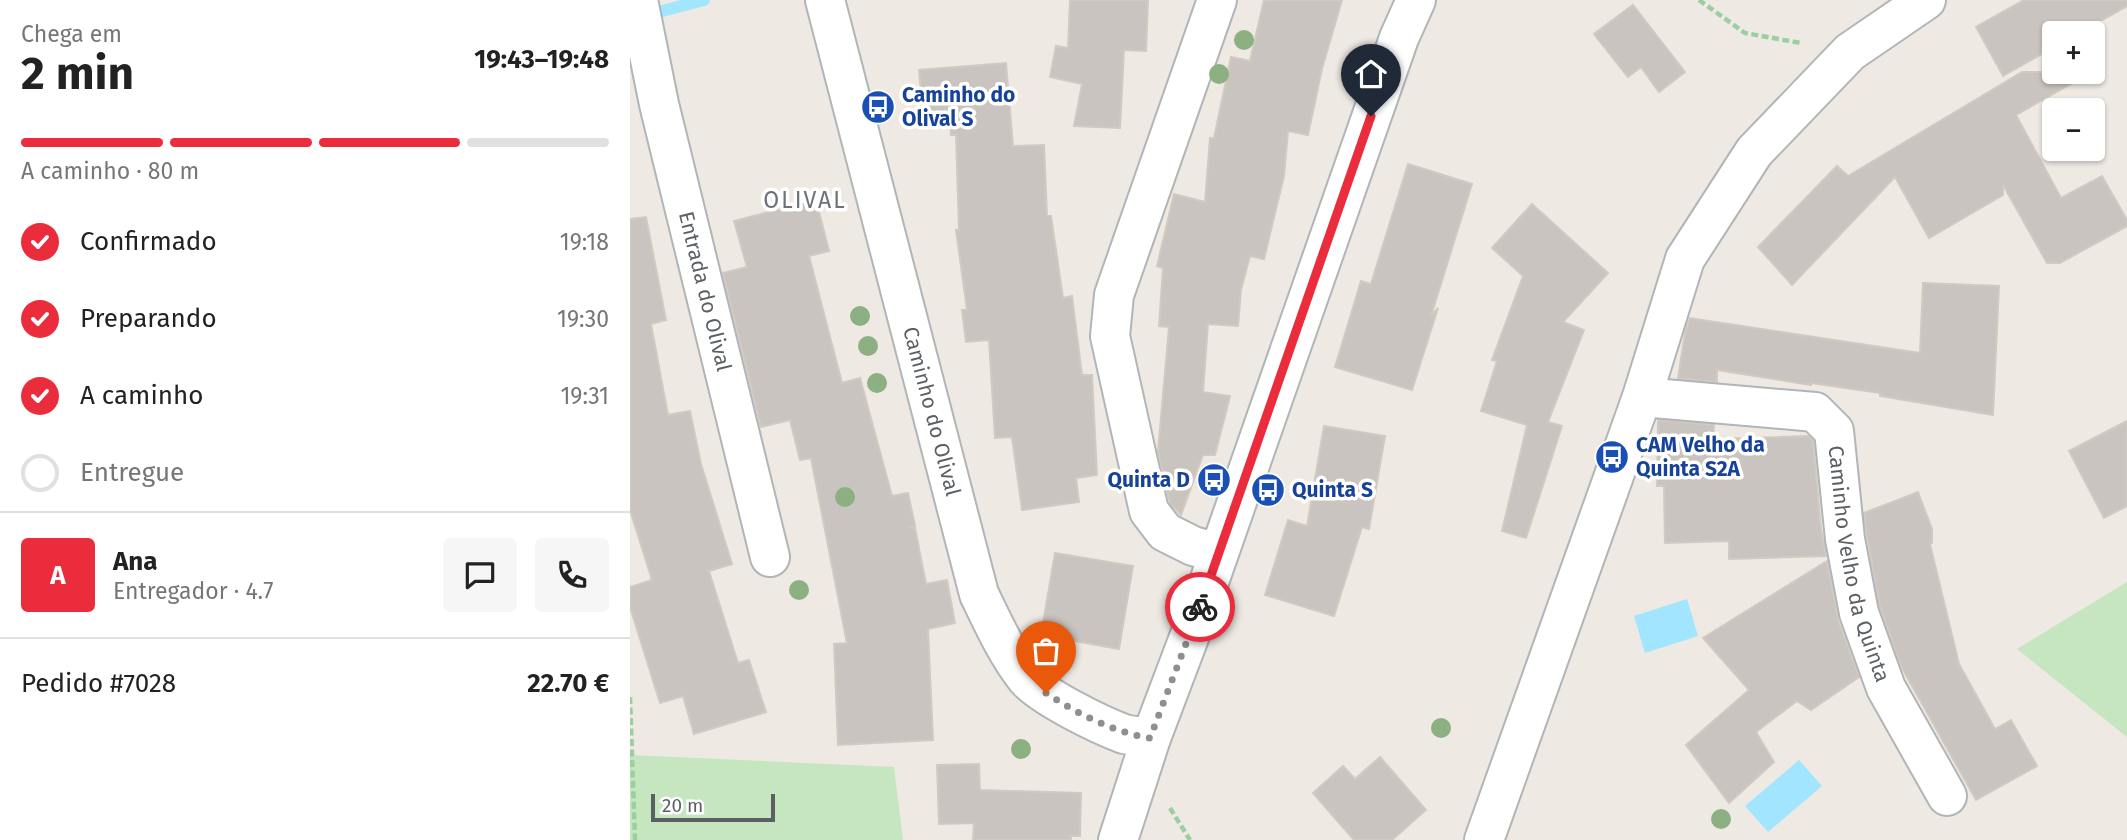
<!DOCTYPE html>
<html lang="pt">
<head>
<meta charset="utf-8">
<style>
	body { margin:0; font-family:"Fira Sans",sans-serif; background:#f6f6f6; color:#222; height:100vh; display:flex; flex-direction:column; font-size:26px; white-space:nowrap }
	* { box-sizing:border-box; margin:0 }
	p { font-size:23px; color:#767676 }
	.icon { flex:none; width:38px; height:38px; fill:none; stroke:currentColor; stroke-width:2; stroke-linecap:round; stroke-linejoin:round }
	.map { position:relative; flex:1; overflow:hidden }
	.sheet { display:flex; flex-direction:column; background:#fff; width:630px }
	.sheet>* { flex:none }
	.buttons { position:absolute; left:1412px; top:21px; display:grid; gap:14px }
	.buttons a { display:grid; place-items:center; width:63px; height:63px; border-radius:7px; background:#fff; box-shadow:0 2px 5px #0004; font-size:35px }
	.scale { position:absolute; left:21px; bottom:18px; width:124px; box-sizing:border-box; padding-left:7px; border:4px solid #5b6064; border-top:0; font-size:19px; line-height:24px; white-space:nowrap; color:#5b6064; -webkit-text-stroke:5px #fff; paint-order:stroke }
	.pin { position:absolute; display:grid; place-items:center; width:60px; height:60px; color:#fff; margin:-72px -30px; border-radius:50% 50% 50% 0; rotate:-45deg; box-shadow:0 0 7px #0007 }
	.pin .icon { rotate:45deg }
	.courier { position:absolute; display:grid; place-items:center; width:70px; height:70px; margin:-35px; border:5px solid #ea2c3c; border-radius:50%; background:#fff; color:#222; box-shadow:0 2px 9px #0007 }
	.overview em { font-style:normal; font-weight:700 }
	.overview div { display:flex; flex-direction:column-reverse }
	.overview { display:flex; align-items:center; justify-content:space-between; height:119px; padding:0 21px }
	h1 { font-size:46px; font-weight:700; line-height:52px }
	.bar { display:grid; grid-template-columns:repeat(4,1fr); gap:10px 7px; align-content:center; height:84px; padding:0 21px }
	.bar i { height:9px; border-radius:5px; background:#e0e0e0 }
	.bar .selected { background:#ea2c3c }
	.bar p { grid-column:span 4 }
	.line { display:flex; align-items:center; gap:18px; padding:0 21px; border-top:2px solid #e0e0e0 }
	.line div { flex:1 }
	.round { display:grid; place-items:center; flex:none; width:74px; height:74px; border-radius:7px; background:#f6f6f6 }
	ol { padding:0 21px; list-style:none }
	li { display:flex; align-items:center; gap:21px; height:77px }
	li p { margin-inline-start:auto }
	li .icon { padding:7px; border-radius:50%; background:#ea2c3c; color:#fff; stroke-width:4 }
	li:last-child { color:#767676 }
	li i { width:38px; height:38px; border:4px solid #e0e0e0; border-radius:50% }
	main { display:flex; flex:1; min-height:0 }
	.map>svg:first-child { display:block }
	.green { fill:#c5e6bf }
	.water { fill:#a1e5ff }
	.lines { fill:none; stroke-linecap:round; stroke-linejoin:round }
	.stream { stroke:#a1e5ff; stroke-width:12 }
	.building { fill:#c9c4bf; stroke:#d2cac1; stroke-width:2 }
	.minor-casing { stroke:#b0b5b8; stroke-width:42 }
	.path { stroke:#9ccea2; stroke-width:4.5; stroke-dasharray:7 3.5; stroke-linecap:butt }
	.minor { stroke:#fff; stroke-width:38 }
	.tree { fill:#8db082 }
	.done { stroke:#8e9090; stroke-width:7; stroke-dasharray:0 12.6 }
	.route { stroke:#ea2c3c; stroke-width:9 }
	.labels { text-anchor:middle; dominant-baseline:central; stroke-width:7; stroke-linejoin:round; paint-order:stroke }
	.transit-label { font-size:21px; font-weight:bold; fill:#164399; stroke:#fff; text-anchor:start }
	.street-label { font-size:21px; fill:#5b6064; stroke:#fff }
	.neighbourhood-label { font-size:23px; letter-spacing:2px; fill:#6c7276; stroke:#fff }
</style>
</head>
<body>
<main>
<section class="sheet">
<div class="overview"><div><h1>2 min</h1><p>Chega em</p></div><em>19:43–19:48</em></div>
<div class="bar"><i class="selected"></i><i class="selected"></i><i class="selected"></i><i></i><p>A caminho · 80 m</p></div>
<ol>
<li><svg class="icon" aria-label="check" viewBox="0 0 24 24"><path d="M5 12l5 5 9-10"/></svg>Confirmado<p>19:18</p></li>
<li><svg class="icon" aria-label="check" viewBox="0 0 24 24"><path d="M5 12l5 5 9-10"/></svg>Preparando<p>19:30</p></li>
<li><svg class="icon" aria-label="check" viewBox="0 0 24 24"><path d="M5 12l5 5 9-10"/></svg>A caminho<p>19:31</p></li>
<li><i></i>Entregue</li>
</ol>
<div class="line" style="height:126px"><b class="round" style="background:#ea2c3c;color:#fff">A</b><div><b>Ana</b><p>Entregador · 4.7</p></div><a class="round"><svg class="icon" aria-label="chat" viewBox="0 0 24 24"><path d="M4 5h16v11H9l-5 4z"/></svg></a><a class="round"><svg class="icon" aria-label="phone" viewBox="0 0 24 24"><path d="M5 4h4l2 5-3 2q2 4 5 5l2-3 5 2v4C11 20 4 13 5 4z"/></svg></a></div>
<div class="line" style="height:91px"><div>Pedido #7028</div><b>22.70 €</b></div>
</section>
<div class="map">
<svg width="1497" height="840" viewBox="0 0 1497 840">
	<rect width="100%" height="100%" fill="#eee9e3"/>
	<g class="green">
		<path d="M1497 582V737L1387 649Z"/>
		<path d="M0 755 264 767 273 840H0Z"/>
	</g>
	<g class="water">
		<path d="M1057 599 1068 636 1015 653 1004 616Z"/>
		<path d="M1169 760 1192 786 1138 832 1115 806Z"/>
	</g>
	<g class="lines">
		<path class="stream" d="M17 15 74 0"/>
	</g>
	<g class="building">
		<path d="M440 0H518L516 51 494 50 490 128 444 126 452 84 420 77 426 46 438 48Z"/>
		<path d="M634 0H712L692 69 678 135 658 131 654 176 634 259 620 256 611 290 608 326 578 324 573 392 600 396 585 455H573L551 515 540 503 528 451 539 327 529 326 533 268 527 266 544 194 575 202 580 138H584L601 57 620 61Z"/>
		<path d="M1394 0H1497V6L1449 33H1424V47L1373 76 1346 27Z"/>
		<path d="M1003 5 1055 72 1029 92 1011 67 998 77 964 34Z"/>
		<path d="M376 63 383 146 414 145 417 216H421L433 298 442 296 452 375H462L467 475 446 478 449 502 392 510 382 437 365 438 359 340 336 342 332 310H337L326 230H329L326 135H321L319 111 293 113 289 70Z"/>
		<path d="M1392 72H1462L1386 115 1431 198 1472 176 1497 220V226L1430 263H1417L1373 185V195L1299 238 1265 177 1162 285 1128 247 1207 166 1218 176Z"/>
		<path d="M778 164 842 184 801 316 808 308 782 390 705 367 731 281 741 284Z"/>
		<path d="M186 200 199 251 179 256 212 383 230 378 262 496 278 493 285 526 278 527 285 528 296 584 317 580 325 623 298 629 303 740 208 745 204 644 217 643 181 458 170 460 160 420 131 427 93 273 117 267 104 221Z"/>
		<path d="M902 204 978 273 933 322 954 330 918 422 932 426 896 538 872 531 897 425 851 411 867 361 862 360 893 276 862 248Z"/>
		<path d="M16 217 36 320 21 324 38 415 60 411 71 464 102 564 79 571 108 663 119 660 136 712 64 734 53 696 30 703 0 607V587L22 580 0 510V219Z"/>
		<path d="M1293 283 1369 286 1363 415 1250 396V393L1181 383V385L1087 370V382L1048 378 1055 333 1060 318 1290 353Z"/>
		<path d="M1028 420 1084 425 1083 439 1178 436 1183 441 1191 529 1196 556 1099 559V541L1035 543 1034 486H1027Z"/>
		<path d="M1497 421V506L1474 518 1439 451Z"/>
		<path d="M694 426 755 436 739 529 732 527 704 616 635 595 658 520 677 526Z"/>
		<path d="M1288 492 1302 529V543L1300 544 1329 664 1365 729 1381 720 1407 766 1346 800 1272 668 1250 607 1237 536 1234 513Z"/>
		<path d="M425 553 503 566 489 649 411 635Z"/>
		<path d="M1197 561 1208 620 1229 677 1181 710 1167 701 1126 732 1144 762 1099 803 1056 745 1119 690 1073 638Z"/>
		<path d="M750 757 796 810 762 840H724L683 793 713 766 725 779Z"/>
		<path d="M349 764 350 790 451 793 450 836H441V840H343L344 823 309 824 307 765Z"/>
	</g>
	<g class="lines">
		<g class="minor-casing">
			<g id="minor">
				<path id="s1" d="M8 0 29 104 140 557"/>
				<path id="s2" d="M195 0 349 594C363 623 376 652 396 678 412 697 470 725 494 734 502 736 512 737 521 738"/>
				<path d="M587 0 484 295 480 336 519 511 535 532 563 546 588 553"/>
				<path id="s3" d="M1012 397 1185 412 1204 431 1215 539 1229 613 1256 688 1317 796"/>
				<path d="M488 840 521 738 566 619 769 38 786 0"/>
				<path d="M854 840 1012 397 1055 259 1124 152 1220 52 1296 0"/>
			</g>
		</g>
		<g class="path">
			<path d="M1069 0 1115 33 1171 43"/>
			<path d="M0 697 5 840"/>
			<path d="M540 808 560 840"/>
		</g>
		<use href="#minor" class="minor"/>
	</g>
	<g class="tree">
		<circle cx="614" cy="40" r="10"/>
		<circle cx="589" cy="74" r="10"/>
		<circle cx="230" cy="316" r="10"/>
		<circle cx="238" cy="346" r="10"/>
		<circle cx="247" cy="383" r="10"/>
		<circle cx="215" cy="497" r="10"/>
		<circle cx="169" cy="590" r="10"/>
		<circle cx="811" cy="728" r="10"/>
		<circle cx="391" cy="749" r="10"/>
		<circle cx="1091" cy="819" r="10"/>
	</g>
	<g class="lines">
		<path class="done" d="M416 693C448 714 483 732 520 738L570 607"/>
		<path class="route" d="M570 607 741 116"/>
	</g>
	<defs>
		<g id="bus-disc" transform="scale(1.75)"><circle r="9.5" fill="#1a4fb4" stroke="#fff"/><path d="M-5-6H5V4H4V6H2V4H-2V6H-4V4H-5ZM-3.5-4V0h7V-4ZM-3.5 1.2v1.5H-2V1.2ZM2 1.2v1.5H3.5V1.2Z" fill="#fff"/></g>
	</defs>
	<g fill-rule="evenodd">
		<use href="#bus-disc" x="248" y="107"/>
		<use href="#bus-disc" x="982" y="457"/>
		<use href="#bus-disc" x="584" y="480"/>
		<use href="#bus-disc" x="638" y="490"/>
	</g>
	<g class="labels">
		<g class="transit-label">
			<text x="272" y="95">Caminho do<tspan x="272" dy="24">Olival S</tspan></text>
			<text x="1006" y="445">CAM Velho da<tspan x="1006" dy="24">Quinta S2A</tspan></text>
			<text x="560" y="480" text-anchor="end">Quinta D</text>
			<text x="662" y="490">Quinta S</text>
		</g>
		<g class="street-label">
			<text stroke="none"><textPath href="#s1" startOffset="299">Entrada do Olival</textPath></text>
			<text stroke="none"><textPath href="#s2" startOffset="425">Caminho do Olival</textPath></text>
			<text stroke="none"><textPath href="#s3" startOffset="336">Caminho Velho da Quinta</textPath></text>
		</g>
		<g class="neighbourhood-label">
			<text x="175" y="200">OLIVAL</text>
		</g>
	</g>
</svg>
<div class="buttons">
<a>+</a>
<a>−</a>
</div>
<div class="scale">20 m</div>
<div class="pin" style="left:416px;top:693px;background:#ea580c"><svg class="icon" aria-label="bag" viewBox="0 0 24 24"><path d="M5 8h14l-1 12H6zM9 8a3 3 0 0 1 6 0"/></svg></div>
<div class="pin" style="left:741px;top:116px;background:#1f2937"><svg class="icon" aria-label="home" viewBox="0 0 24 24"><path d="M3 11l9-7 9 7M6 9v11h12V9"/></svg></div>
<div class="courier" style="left:570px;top:607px"><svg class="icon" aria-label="bike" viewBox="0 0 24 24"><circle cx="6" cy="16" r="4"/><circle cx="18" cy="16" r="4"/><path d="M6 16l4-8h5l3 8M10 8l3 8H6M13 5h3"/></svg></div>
</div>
</main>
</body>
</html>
